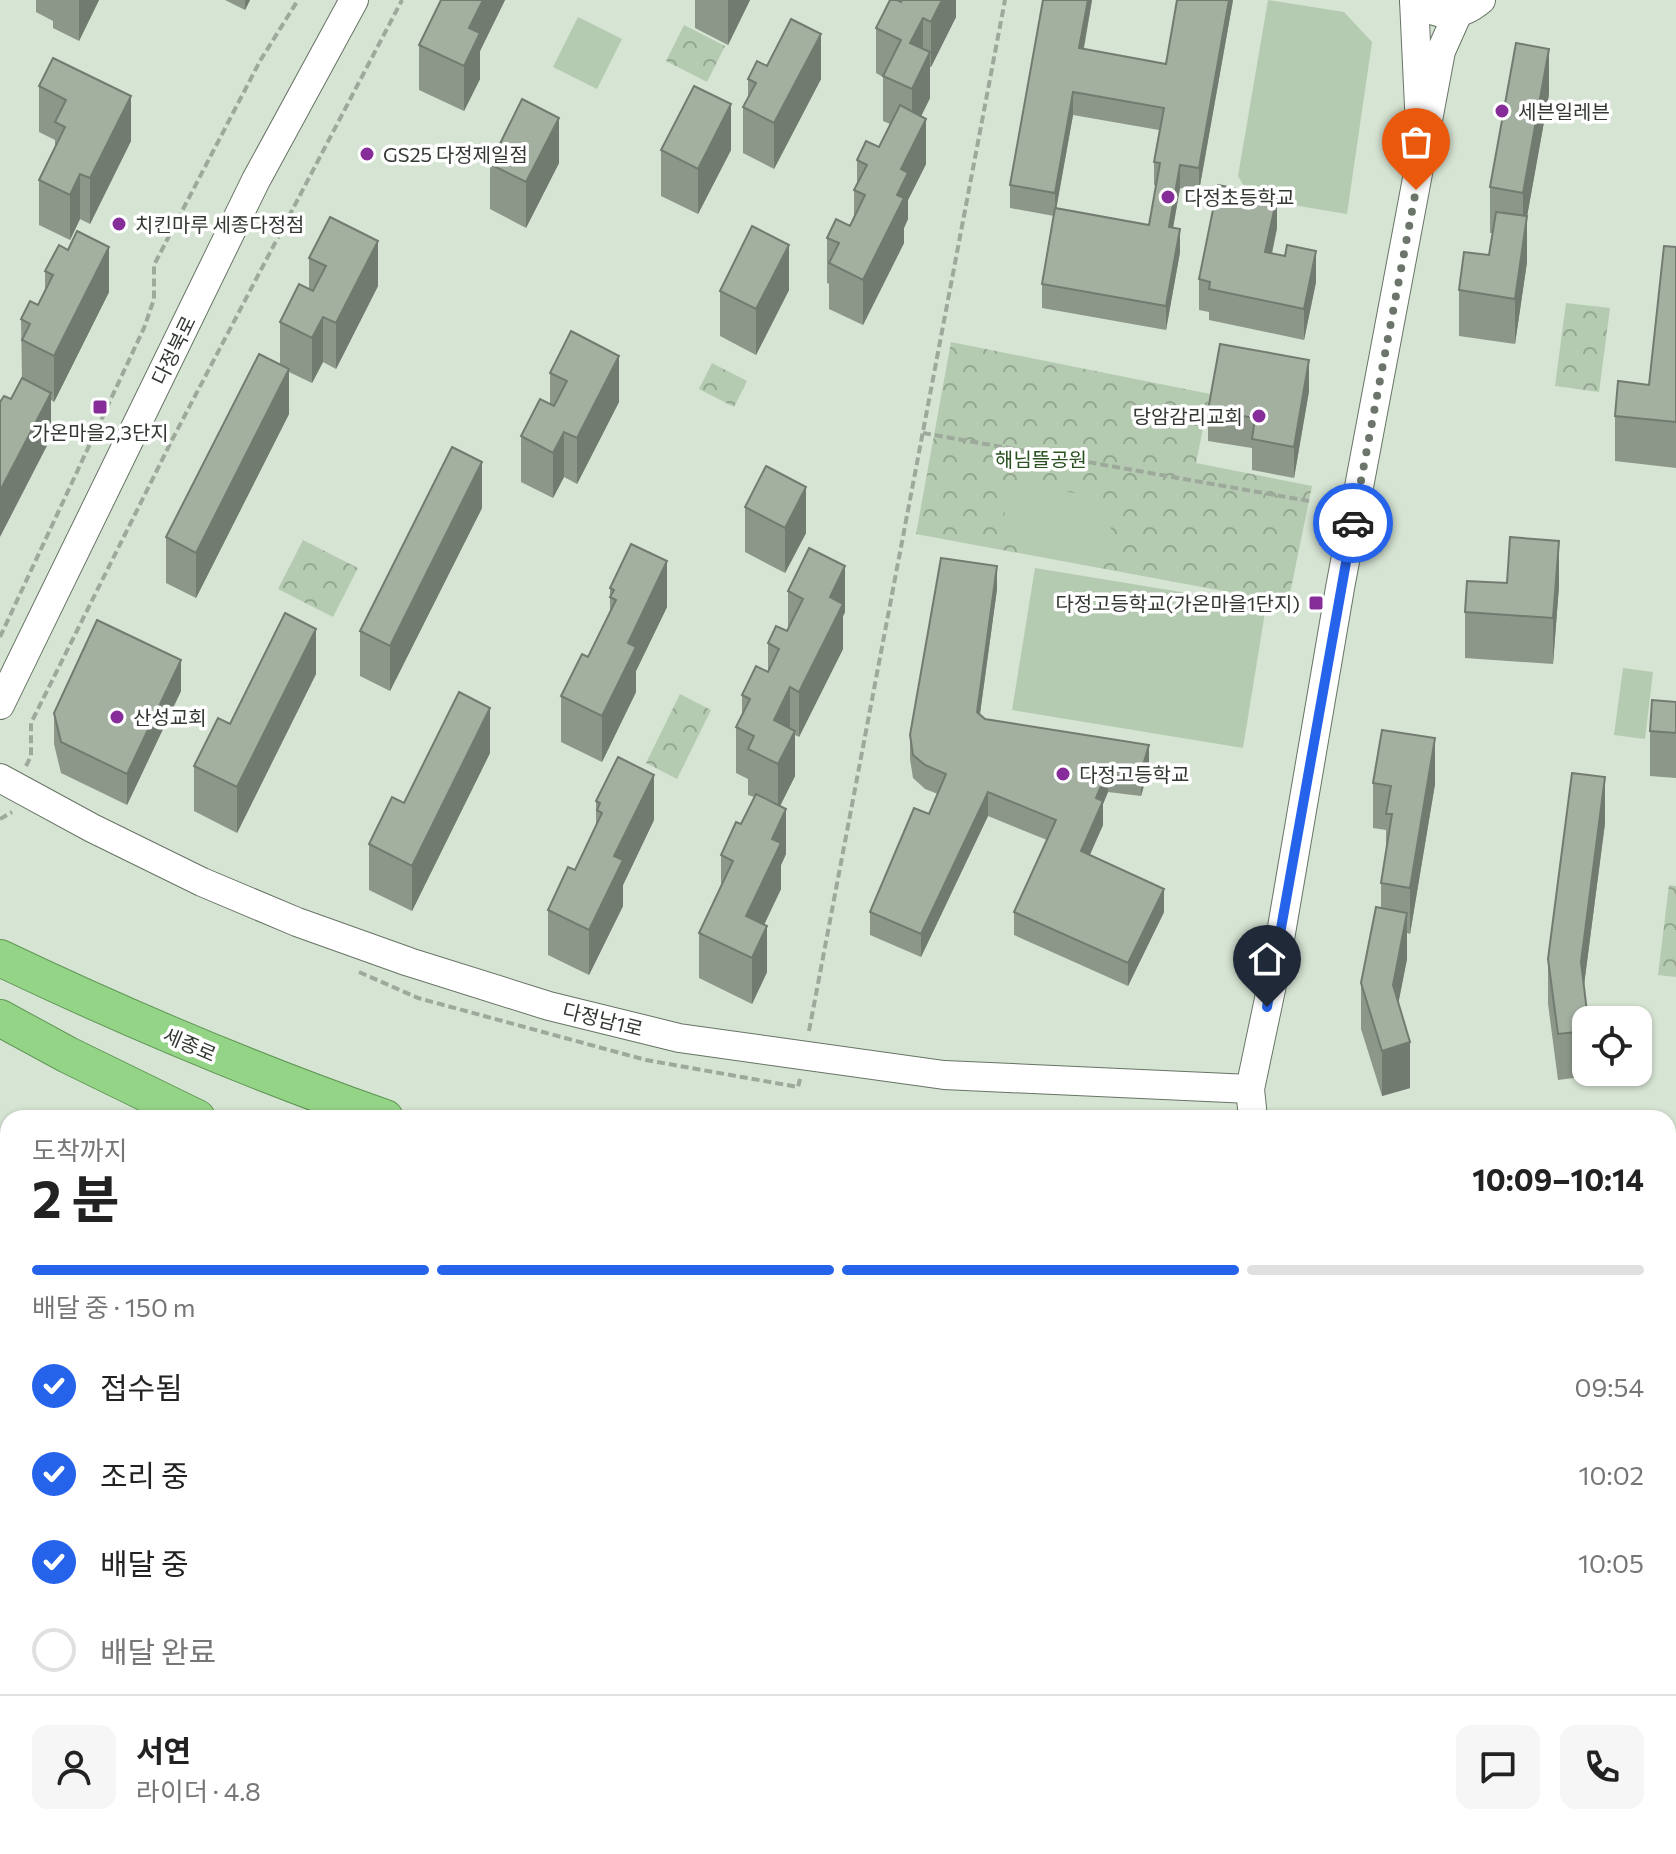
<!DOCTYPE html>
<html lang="ko">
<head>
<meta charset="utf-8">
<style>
	body { margin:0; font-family:Commissioner,"Noto Sans KR",sans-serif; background:#f6f6f6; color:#222; height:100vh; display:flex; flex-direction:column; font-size:30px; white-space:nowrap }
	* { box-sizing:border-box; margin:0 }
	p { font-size:26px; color:#767676 }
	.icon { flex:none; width:44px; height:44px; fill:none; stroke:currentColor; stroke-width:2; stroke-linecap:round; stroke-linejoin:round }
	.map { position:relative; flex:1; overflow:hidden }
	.side { position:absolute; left:0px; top:1110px; width:1676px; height:744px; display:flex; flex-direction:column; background:#fff; border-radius:24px 24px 0 0; box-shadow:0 2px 6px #0004 }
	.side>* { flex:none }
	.fabs { position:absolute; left:1572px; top:1006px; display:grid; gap:16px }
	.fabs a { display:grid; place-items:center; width:80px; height:80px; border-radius:16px; background:#fff; box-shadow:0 2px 6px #0004; font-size:40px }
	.pin { position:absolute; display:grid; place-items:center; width:68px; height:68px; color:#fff; margin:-82px -34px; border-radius:50% 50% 50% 0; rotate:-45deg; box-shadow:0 0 8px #0007 }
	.pin .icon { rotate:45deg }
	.courier { position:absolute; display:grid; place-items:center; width:80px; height:80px; margin:-40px; border:6px solid #2563eb; border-radius:50%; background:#fff; color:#222; box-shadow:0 2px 10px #0007 }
	.headline em { font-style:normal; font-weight:700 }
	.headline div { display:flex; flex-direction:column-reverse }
	.headline { display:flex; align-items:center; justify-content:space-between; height:136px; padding:0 32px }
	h1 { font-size:52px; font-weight:700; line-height:60px }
	.bar { display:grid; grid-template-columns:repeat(4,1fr); gap:12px 8px; align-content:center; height:96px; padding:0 32px }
	.bar i { height:10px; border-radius:6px; background:#e0e0e0 }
	.bar .selected { background:#2563eb }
	.bar p { grid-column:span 4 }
	.line { display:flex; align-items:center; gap:20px; padding:0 32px; border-top:2px solid #e0e0e0 }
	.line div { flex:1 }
	.round { display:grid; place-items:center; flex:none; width:84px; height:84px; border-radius:16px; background:#f6f6f6 }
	ol { padding:0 32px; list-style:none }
	li { display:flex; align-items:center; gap:24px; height:88px }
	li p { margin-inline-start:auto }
	li .icon { padding:8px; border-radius:50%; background:#2563eb; color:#fff; stroke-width:4 }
	li:last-child { color:#767676 }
	li i { width:44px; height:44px; border:4px solid #e0e0e0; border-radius:50% }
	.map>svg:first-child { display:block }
	.forest { fill:url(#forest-firs) }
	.park { fill:url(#park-crowns) }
	.pitch { fill:#b5cbb1 }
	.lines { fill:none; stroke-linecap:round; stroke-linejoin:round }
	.minor-casing { stroke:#677465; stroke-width:24 }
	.tertiary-casing { stroke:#677465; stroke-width:30 }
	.trunk-casing { stroke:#619756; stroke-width:38 }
	.path { stroke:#9da99b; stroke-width:4; stroke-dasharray:8 4; stroke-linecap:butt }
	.minor { stroke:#fff; stroke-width:22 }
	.tertiary { stroke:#fff; stroke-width:28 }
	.trunk { stroke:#94d487; stroke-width:36 }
	.wall { fill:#8c978a; fill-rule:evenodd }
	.shaded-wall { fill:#727b70 }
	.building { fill:#a3b0a0; stroke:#727b70; stroke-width:2 }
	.done { stroke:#6c756a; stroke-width:8; stroke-dasharray:0 14.4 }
	.route { stroke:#2563eb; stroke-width:10 }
	.poi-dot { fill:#862d99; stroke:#fff; stroke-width:3 }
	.labels { text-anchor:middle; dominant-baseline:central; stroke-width:7; stroke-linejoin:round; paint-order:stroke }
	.poi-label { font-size:20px; fill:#333932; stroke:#fff; text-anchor:start }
	.street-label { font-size:20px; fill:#333932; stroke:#fff }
	.park-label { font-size:20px; fill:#295120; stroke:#fff }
</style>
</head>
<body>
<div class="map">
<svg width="1676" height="1854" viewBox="0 0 1676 1854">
	<defs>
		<pattern id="forest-firs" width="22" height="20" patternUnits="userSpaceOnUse" patternTransform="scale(2)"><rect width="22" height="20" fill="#89a683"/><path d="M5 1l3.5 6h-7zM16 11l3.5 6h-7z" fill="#71886c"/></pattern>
		<pattern id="park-crowns" width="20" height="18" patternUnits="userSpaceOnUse" patternTransform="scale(2)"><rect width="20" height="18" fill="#b5cbb1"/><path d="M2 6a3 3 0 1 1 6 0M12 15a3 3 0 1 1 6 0" fill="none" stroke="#94a691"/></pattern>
	</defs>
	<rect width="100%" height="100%" fill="#d6e4d3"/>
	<g class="forest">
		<path d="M1676 1782V1854H1441L1507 1846H1668V1788Z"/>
		<path d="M705 1846H958L1013 1854H708Z"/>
	</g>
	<g class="park">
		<path d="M684 25 725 46 707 82 666 61Z"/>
		<path d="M1566 303 1610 308 1599 392 1555 386Z"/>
		<path d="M951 342 1210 394 1196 463 1312 486 1288 603 916 534Z"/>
		<path d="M712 363 747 381 734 407 699 389Z"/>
		<path d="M303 540 358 568 333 617 278 589Z"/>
		<path d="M680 694 711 710 677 779 646 763Z"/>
		<path d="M1669 885 1676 886V977L1658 975Z"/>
	</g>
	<g class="pitch">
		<path d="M1268 0 1344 12 1372 42 1347 214 1251 198 1238 176Z"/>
		<path d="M578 17 622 39 597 89 553 67Z"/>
		<path d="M1011 481 1116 501 1104 564 999 543Z"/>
		<path d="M1035 568 1266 606 1243 748 1012 710Z"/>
		<path d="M1623 668 1653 672 1645 739 1614 735Z"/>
	</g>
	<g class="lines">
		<g class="minor-casing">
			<g id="minor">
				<path d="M1668 1393 1676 1392"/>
				<path d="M0 1584 8 1583"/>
				<path d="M179 1846 184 1854"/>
				<path d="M546 1846 552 1854"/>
				<path d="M383 1854 396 1846"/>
			</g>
		</g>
		<g class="tertiary-casing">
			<g id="tertiary">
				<path d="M1414 0 1419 107"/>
				<path d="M1414 0C1436 17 1459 19 1481 0"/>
				<path d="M0 705 256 180 354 0"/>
				<path d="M0 778 92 828 202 882 297 922 409 962 549 1006 679 1038 944 1075 1250 1089"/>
				<path d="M1253 1118 1250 1089 1273 980 1340 588 1441 51 1458 13"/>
			</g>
		</g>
		<g class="trunk-casing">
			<g id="trunk">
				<path d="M0 958C126 1018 254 1072 385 1118"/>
				<path d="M0 1018 68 1055 197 1118"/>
				<path d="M1668 1171 1676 1170"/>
				<path d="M1668 1205 1676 1204"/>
				<path d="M1668 1278 1676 1276"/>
			</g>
		</g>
		<g class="path">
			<path d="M923 433 1309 501"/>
			<path d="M0 637 144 328 154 299V265L260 61 298 0"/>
			<path d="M26 766 31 756V723L172 440 402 0"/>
			<path d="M0 819 12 812"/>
			<path d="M359 972 418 998 646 1060 798 1087 800 1079"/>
			<path d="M809 1031 1005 0"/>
			<path d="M0 1147 8 1151"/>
			<path d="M0 1347 8 1350"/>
			<path d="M0 1625 5 1605"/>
		</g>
		<use href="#minor" class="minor"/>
		<use href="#tertiary" class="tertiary"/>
		<use href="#trunk" class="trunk"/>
	</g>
	<g class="wall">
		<path d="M36 0H99L79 41 53 28V21L36 12Z"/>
		<path d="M225 0H250L245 10Z"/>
		<path d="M441 0H505L480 51V79L464 111 419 90V45Z"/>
		<path d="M695 0H750L728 45 695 28Z"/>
		<path d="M890 0H956V17L931 67H930V98L921 116 926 164 908 200V219L904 228V243L863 325 829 309V284L827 283V238L850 226 854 216V190L857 185V160L879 147 890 124 883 121V77L876 73V28Z"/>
		<path d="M1092 0 1084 49 1166 64 1233 0 1199 191 1180 188 1173 228 1180 252 1166 330 1042 308V284L1054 216 1010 208V185ZM1073 115 1159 130 1154 162V185L1156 186 1149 225 1056 208Z"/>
		<path d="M53 58 131 141 90 224 80 219 70 240 39 225V180L55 147V140L39 132V86Z"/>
		<path d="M767 66 821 79 774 169 743 153V107L748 98V79Z"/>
		<path d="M1549 94 1527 216V262L1515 344 1459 336V290L1489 255 1493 233H1490V187Z"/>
		<path d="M661 150H731L698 214 661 196Z"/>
		<path d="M559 163 526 228 490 209V164Z"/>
		<path d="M1277 228 1272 254 1316 282 1304 340 1209 320V312L1199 310V279Z"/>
		<path d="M1676 247V468L1615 461V416L1649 385Z"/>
		<path d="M309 258 378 286 336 369 323 362 312 383 289 372V414L196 598 166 583V537L280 364V322L309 289Z"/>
		<path d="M45 271 109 292 54 402 51 400V438L11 399 22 379 21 319 38 305 45 291Z"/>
		<path d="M789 290 756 355 720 336V291Z"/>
		<path d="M550 373 619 402 577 484 564 477 553 498 521 482V436L550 404Z"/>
		<path d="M1309 391 1294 478 1252 470V448L1208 441V410Z"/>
		<path d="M745 507 806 533 785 573 745 552Z"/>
		<path d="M482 508 390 691 360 676V631Z"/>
		<path d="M1559 586 1553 664 1465 658V612Z"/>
		<path d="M610 588 667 607 636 671V692L602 762 561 742V696L588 657 610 612Z"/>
		<path d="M997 589 980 714 985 719 1149 768 1141 796 1108 792 1103 804V825L1090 855 1164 912 1128 986 1014 935V912L1047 840 988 816 921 957 870 935V912L929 814 938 794 925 789 913 778 910 759V735Z"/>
		<path d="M788 591 845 612 843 616V649L799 737 795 735V776L780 806 786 854 781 865V889L764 925 767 972 752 1004 699 978V933L721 888V855L741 824 754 797 748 795V779L736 773V727L742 714V695L768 672V643L788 630Z"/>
		<path d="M316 674 237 833 194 811V766Z"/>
		<path d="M181 691 127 805 61 773 54 744V713Z"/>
		<path d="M1676 702V778L1650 776V731Z"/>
		<path d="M490 753 412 911 369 890V844L404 803Z"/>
		<path d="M1373 783 1435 784 1410 934 1407 933V959L1398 1003 1410 1088 1382 1096 1361 1029V983L1381 908V883L1386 851V830L1373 828Z"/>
		<path d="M596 801 654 820 623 885V906L589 975 548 955V910L575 870 596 826Z"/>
		<path d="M1605 823 1584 985 1586 1020V1072H1589V1076L1558 1080 1548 1004V959Z"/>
	</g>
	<g class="shaded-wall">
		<path d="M79 0H99L79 41Z"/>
		<path d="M245 0H250L245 10Z"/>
		<path d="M483 0H505L480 51V79L464 111V66L469 28Z"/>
		<path d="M728 0H750L728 45Z"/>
		<path d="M942 0H956V17L931 67V22Z"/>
		<path d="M1088 0H1092L1079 72V48Z"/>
		<path d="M1229 0H1233L1199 191V168Z"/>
		<path d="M923 18V63L910 43Z"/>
		<path d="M821 34V79L774 169V123Z"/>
		<path d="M1549 49V94L1523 239V193Z"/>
		<path d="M930 52V98L912 135V89Z"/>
		<path d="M1073 92V115L1055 216V193Z"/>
		<path d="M131 96V141L90 224V178Z"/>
		<path d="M731 104V150L698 214V169Z"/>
		<path d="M559 118V163L526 228V182Z"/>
		<path d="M926 119V164L908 200V219L904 228V243L863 325V280L897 195 901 169Z"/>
		<path d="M1180 165V188L1169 250V227Z"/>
		<path d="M80 174V219L70 240V195Z"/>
		<path d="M1277 197V228L1265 283V252Z"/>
		<path d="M1527 216V262L1515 344V299Z"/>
		<path d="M1180 229V252L1166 330V306Z"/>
		<path d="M378 241V286L336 369V323Z"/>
		<path d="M789 245V290L756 355V309Z"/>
		<path d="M109 247V292L54 402V356Z"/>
		<path d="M1316 251V282L1304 340V309Z"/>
		<path d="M323 317V362L312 383V338Z"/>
		<path d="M619 356V402L577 484V438Z"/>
		<path d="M1309 360V391L1294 478V447Z"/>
		<path d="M289 369V414L196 598V553Z"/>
		<path d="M51 393V438L0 537V491Z"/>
		<path d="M564 432V477L553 498V453Z"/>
		<path d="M482 462V508L390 691V646Z"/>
		<path d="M806 487V533L785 573V528Z"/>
		<path d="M1559 541V586L1553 664V618Z"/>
		<path d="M667 561V607L636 671V692L602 762V716L628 643Z"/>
		<path d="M845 566V612L843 616V649L799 737V692L830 597Z"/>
		<path d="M997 566V589L977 735V712Z"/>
		<path d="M316 629V674L237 833V787Z"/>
		<path d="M181 660V691L127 805V774Z"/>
		<path d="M790 687V733L774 720Z"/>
		<path d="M490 708V753L412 911V866Z"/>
		<path d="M795 731V776L778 810V764Z"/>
		<path d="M1435 738V784L1410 934V888Z"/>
		<path d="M1149 745V768L1141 796V772Z"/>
		<path d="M1108 769V792L1103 804V825L1081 874V851L1096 798Z"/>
		<path d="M654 775V820L623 885V906L589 975V930L614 856Z"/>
		<path d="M1605 777V823L1581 1008V962Z"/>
		<path d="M988 792V816L921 957V934Z"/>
		<path d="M786 809V854L781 865V889L749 956 746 916 772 839Z"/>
		<path d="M1164 889V912L1128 986V963Z"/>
		<path d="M1407 913V959L1393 1031V985Z"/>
		<path d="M767 926V972L752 1004V958Z"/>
		<path d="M1410 1042V1088L1382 1096V1051Z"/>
		<path d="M8 1229V1245L0 1265V1249Z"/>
	</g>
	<g class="building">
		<path d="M441 0H483L469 28 480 33 464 66 419 45Z"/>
		<path d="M890 0H897L901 2 902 0H942L931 22 923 18 910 43 930 52 912 89 883 76 901 40 876 28Z"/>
		<path d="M1043 0H1088L1079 48 1166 64 1177 0H1229L1199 168 1180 165 1169 227 1180 229 1166 306 1042 284 1055 208 1149 225 1160 163 1154 162 1164 108 1073 92 1055 193 1010 185Z"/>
		<path d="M791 19 821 34 774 123 743 107 756 83 748 79 757 61 767 66Z"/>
		<path d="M1516 43 1549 49 1523 193 1490 187Z"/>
		<path d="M53 58 131 96 90 178 80 174 70 195 39 180 65 127 55 122 66 100 39 86Z"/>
		<path d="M694 86 731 104 698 169 661 150Z"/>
		<path d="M522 99 559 118 526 182 490 164Z"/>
		<path d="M900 105 926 119 901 169 908 173 897 195 904 198 863 280 829 263 839 243 827 238 836 219 850 226 865 195 854 190 867 165 857 160 866 141 879 147Z"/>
		<path d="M1218 185 1277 197 1265 252 1285 256 1287 245 1316 251 1304 309 1209 289 1210 282 1199 279Z"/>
		<path d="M1496 212 1527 216 1515 299 1459 290 1464 252 1489 255Z"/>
		<path d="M330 217 378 241 336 323 323 317 312 338 280 322 299 284 313 291 326 266 309 258Z"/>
		<path d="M752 226 789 245 756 309 720 291Z"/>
		<path d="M77 231 109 247 54 356 22 340 30 324 21 319 30 301 38 305 53 275 45 271 59 245 68 250Z"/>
		<path d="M1664 246 1676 247V422L1615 416 1618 381 1649 385Z"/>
		<path d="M571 331 619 356 577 438 564 432 553 453 521 436 540 399 554 406 567 381 550 373Z"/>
		<path d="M1220 344 1309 360 1294 447 1252 439 1255 418 1208 410Z"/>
		<path d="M259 354 289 369 196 553 166 537Z"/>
		<path d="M22 378 51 393 0 491V402L4 396 11 399Z"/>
		<path d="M452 447 482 462 390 646 360 631Z"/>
		<path d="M766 466 806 487 785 528 745 507Z"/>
		<path d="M1510 537 1559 541 1553 618 1465 612 1467 581 1507 583Z"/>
		<path d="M631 544 667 561 628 643 636 647 602 716 561 696 582 654 588 657 616 600 610 597 614 590 610 588Z"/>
		<path d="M809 548 845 566 830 597 843 604 799 692 790 687 774 720 795 731 778 764 748 749 754 736 736 727 750 699 742 695 756 666 768 672 779 649 768 643 776 626 787 631 803 599 788 591Z"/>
		<path d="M941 558 997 566 977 712 985 719 1149 745 1141 772 1108 769 1096 798 1103 801 1081 851 1164 889 1128 963 1014 912 1056 820 988 792 921 934 870 912 914 808 929 814 946 774 925 765 913 755 910 735Z"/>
		<path d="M285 613 316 629 237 787 194 766 218 718 230 724Z"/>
		<path d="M97 620 181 660 127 774 61 742 54 713Z"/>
		<path d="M459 692 490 708 412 866 369 844 392 797 404 803Z"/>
		<path d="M1652 700 1676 702V733L1650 731Z"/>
		<path d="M1382 730 1435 738 1410 888 1381 883 1392 814H1386L1391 786 1373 783Z"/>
		<path d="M618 757 654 775 614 856 623 860 589 930 548 910 568 867 575 870 602 813 597 810 600 803 596 801Z"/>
		<path d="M1572 773 1605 777 1581 962 1588 1020H1586V1031L1558 1034 1548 959Z"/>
		<path d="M756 794 786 809 772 839 781 843 746 916 767 926 752 958 699 933 733 861 721 855 736 822 741 824Z"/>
		<path d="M1376 907 1407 913 1393 985 1410 1042 1382 1051 1361 983Z"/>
		<path d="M0 1200 8 1203V1229L0 1249Z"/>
	</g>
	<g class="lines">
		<path class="done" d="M1353 523 1416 190"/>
		<path class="route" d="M1267 1007 1353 523"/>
	</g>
	<g class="poi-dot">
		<circle cx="1502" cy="111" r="8"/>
		<circle cx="367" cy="154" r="8"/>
		<circle cx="1168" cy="197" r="8"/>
		<circle cx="119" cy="224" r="8"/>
		<rect x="92" y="399" width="16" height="16" rx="4"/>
		<circle cx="1259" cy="416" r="8"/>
		<rect x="1308" y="595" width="16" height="16" rx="4"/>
		<circle cx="117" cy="717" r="8"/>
		<circle cx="1063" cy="774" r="8"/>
	</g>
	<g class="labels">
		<g class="poi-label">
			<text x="1518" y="111">세븐일레븐</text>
			<text x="383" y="154">GS25 다정제일점</text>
			<text x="1184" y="197">다정초등학교</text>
			<text x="135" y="224">치킨마루 세종다정점</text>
			<text x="1243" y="416" text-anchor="end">당암감리교회</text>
			<text x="100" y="432" text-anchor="middle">가온마을2,3단지</text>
			<text x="1300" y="603" text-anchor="end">다정고등학교(가온마을1단지)</text>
			<text x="133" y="717">산성교회</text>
			<text x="1079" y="774">다정고등학교</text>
		</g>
		<g class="street-label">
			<text transform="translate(173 350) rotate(-64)">다정북로</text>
			<text transform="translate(603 1019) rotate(14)">다정남1로</text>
			<text transform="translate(190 1044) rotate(23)">세종로</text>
		</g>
		<g class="park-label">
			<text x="1041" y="459">해님뜰공원</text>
		</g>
	</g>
</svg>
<div class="fabs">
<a><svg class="icon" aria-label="locate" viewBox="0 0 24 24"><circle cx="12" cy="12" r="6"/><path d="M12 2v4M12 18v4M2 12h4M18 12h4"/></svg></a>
</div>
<div class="pin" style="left:1416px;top:190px;background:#ea580c"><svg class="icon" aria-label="bag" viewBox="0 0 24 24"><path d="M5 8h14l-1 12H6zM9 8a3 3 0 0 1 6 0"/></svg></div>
<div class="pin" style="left:1267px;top:1007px;background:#1f2937"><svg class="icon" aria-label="home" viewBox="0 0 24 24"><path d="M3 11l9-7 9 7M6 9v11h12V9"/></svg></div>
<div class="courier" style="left:1353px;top:523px"><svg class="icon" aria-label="car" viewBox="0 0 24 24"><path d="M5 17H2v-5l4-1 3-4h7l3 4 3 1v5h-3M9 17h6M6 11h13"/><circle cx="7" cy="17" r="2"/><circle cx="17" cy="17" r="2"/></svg></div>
<section class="side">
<div class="headline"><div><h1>2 분</h1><p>도착까지</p></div><em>10:09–10:14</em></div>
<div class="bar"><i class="selected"></i><i class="selected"></i><i class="selected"></i><i></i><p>배달 중 · 150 m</p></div>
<ol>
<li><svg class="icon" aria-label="check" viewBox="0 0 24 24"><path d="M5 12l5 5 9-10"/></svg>접수됨<p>09:54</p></li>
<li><svg class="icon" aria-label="check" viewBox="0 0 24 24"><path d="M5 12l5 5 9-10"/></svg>조리 중<p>10:02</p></li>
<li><svg class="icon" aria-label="check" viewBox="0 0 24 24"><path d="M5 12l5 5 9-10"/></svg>배달 중<p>10:05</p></li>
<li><i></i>배달 완료</li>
</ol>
<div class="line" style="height:144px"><a class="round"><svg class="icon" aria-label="person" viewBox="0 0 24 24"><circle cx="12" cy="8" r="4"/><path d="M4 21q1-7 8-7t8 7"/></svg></a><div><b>서연</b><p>라이더 · 4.8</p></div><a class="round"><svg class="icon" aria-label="chat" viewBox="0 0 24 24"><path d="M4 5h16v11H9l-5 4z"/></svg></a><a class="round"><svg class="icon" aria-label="phone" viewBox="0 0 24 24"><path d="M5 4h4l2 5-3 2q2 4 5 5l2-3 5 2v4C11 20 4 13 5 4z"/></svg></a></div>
</section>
</div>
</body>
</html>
